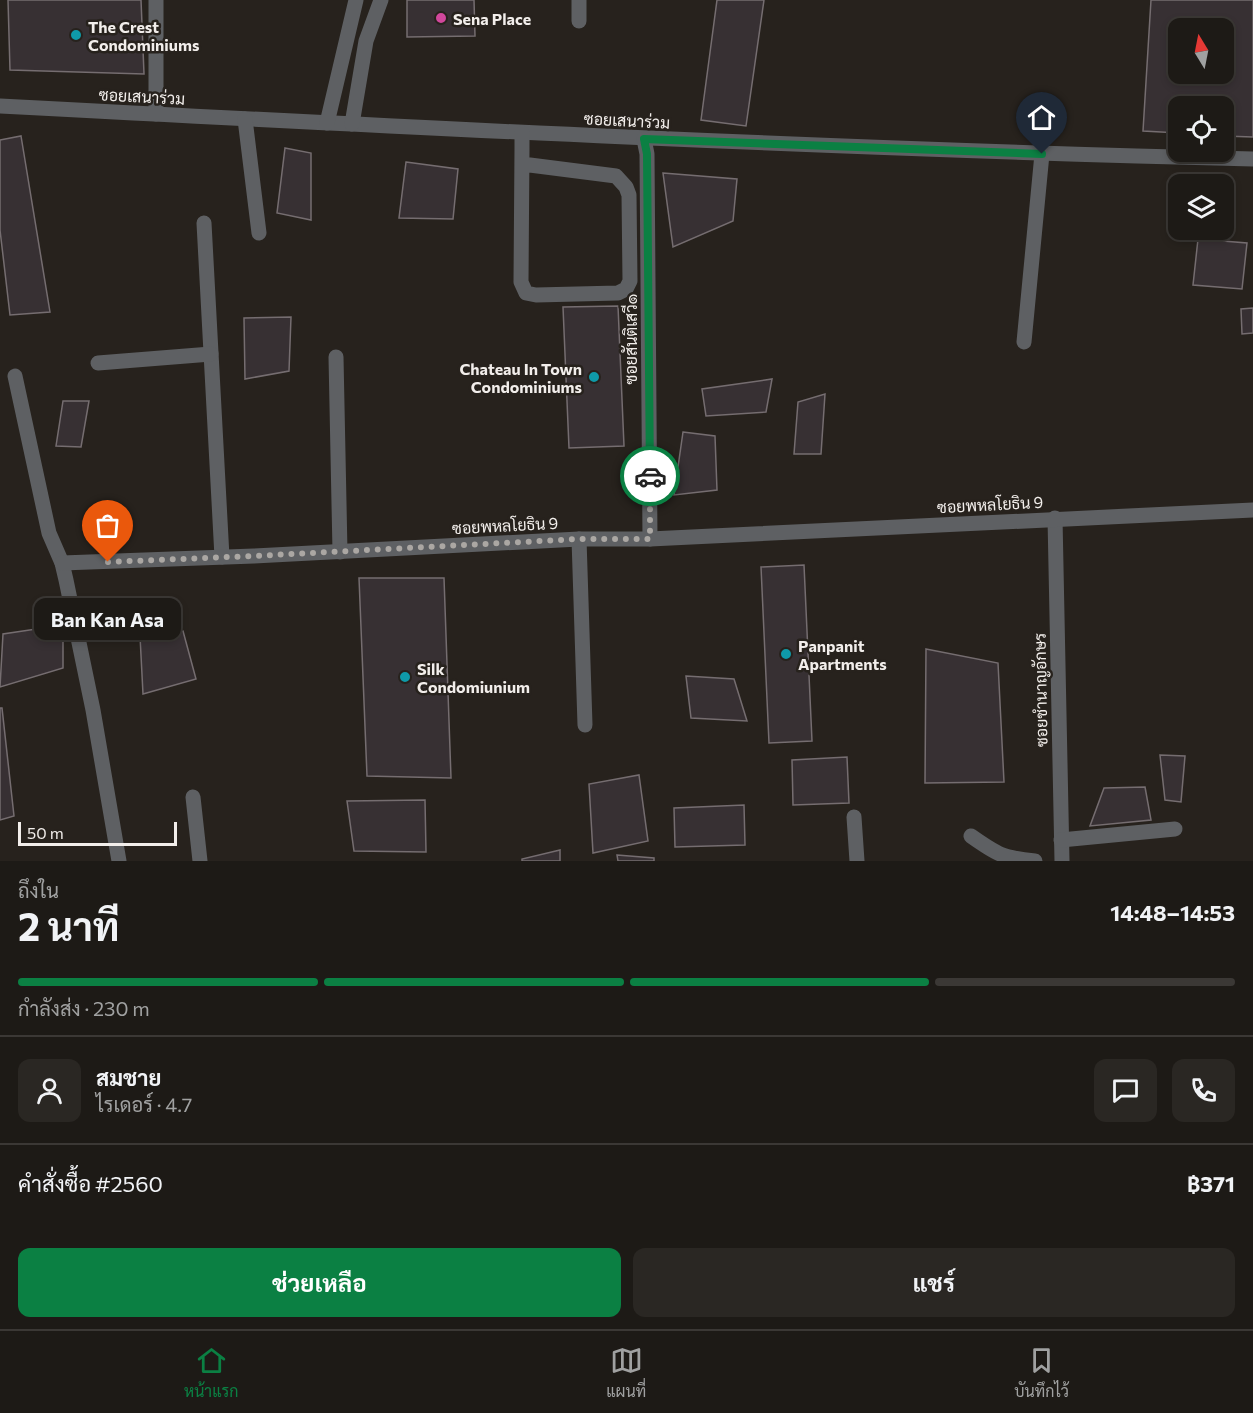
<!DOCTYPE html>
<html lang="th">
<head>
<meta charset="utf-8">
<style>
	body { margin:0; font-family:Commissioner,Sarabun,sans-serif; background:#2a2723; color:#f1f3f6; height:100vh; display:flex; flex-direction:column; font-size:22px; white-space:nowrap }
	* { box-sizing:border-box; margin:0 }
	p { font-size:20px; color:#a0a1a1 }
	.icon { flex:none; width:33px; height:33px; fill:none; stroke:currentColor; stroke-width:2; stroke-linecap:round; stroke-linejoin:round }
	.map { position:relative; height:861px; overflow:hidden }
	.drawer { display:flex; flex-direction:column; background:#1d1a16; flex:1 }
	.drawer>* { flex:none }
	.needle { width:39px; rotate:350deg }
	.controls { position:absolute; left:1168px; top:18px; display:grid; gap:12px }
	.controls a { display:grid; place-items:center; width:66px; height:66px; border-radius:12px; background:#1d1a16; box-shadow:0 3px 9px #0003,0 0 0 2px #3b3835; font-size:30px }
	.scale { position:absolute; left:18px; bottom:15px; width:159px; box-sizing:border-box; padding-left:6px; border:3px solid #f2eeeb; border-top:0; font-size:16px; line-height:21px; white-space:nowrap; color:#f2eeeb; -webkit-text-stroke:4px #27221d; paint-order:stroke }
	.pin { position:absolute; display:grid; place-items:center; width:51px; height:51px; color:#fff; margin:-62px -26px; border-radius:50% 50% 50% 0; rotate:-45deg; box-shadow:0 0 6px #0007 }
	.pin .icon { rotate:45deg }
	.courier { position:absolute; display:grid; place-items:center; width:60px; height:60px; margin:-30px; border:4px solid #0b8043; border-radius:50%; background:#fff; color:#222; box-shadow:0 2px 8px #0007 }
	.bubble { position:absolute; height:42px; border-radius:12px; background:#1d1a16; box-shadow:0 3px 9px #0003,0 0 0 2px #3b3835; font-size:20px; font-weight:700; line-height:42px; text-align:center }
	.headline em { font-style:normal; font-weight:700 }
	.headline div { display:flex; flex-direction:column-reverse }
	.headline { display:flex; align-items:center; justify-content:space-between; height:102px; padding:0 18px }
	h1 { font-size:39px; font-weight:700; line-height:45px }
	.bar { display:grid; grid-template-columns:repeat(4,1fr); gap:9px 6px; align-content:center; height:72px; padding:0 18px }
	.bar i { height:8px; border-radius:4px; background:#3b3835 }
	.bar .selected { background:#0b8043 }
	.bar p { grid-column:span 4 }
	.line { display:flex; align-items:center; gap:15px; padding:0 18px; border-top:2px solid #3b3835 }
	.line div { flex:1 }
	.round { display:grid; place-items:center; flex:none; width:63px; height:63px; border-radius:12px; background:#2a2723 }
	.button { display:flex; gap:12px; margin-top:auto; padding:12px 18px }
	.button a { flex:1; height:69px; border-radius:12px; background:#0b8043; color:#fff; font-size:24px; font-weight:700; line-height:69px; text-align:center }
	.button a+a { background:#2a2723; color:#f1f3f6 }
	.tabs { display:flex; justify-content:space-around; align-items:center; height:84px; border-top:2px solid #3b3835; background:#1d1a16; font-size:16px; color:#a0a1a1 }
	.tabs a { display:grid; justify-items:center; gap:3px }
	.tabs .selected { color:#0b8043 }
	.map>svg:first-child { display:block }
	.building { fill:#373033; stroke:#756d70; stroke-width:1.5; fill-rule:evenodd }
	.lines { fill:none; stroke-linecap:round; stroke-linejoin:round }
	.minor { stroke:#5e6063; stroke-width:15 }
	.done { stroke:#aba7a3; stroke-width:6; stroke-dasharray:0 10.8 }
	.route { stroke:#0b8043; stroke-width:8 }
	.hotel-dot { fill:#d1479c; stroke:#27221d; stroke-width:2 }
	.culture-dot { fill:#0f9aa8; stroke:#27221d; stroke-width:2 }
	.labels { text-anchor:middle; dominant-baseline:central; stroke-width:5; stroke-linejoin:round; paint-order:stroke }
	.poi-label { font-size:16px; font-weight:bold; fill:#f2eeeb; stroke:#27221d; text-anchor:start }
	.street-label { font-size:16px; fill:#f2eeeb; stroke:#27221d }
</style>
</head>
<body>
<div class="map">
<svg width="1253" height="861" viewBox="0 0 1253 861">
	<rect width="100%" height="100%" fill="#27221d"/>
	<g class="building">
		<path d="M8 0H141L144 74 10 70Z"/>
		<path d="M407 0H474L475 36 407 37Z"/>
		<path d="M717 0H764L746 126 701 120Z"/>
		<path d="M1151 0H1253V137L1224 136V106H1179V133L1143 131ZM1179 28H1224V74H1179Z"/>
		<path d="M21 136 50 312 10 315 0 230V140Z"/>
		<path d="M285 148 311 153V220L277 213Z"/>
		<path d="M406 162 458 169 453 219 399 218Z"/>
		<path d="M663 173 737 179 733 221 673 247Z"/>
		<path d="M1198 239 1247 243 1242 289 1193 285Z"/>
		<path d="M618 306 624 446 569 448 563 307Z"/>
		<path d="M1253 308V333L1242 334 1241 309Z"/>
		<path d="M291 317 289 371 245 379 244 318Z"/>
		<path d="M772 379 766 412 706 416 702 389Z"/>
		<path d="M825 394 821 454H794L798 402Z"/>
		<path d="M63 401H89L81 447 56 446Z"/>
		<path d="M683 432 715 436 717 490 674 495Z"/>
		<path d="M804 565 812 741 769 743 761 567Z"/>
		<path d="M359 578H444L451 778 367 776Z"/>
		<path d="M63 625V668L0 687 3 634Z"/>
		<path d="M183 631 196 679 143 694 140 636Z"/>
		<path d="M926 649 998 663 1004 782 925 783Z"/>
		<path d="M686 676 734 679 747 721 691 718Z"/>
		<path d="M0 708H2L14 816 0 820Z"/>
		<path d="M1160 755 1185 756 1181 802 1165 800Z"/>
		<path d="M847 757 849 803 793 805 792 760Z"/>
		<path d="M639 775 648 841 593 853 589 784Z"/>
		<path d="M1145 787 1151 820 1090 826 1104 788Z"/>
		<path d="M425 800 426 852 354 851 347 801Z"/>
		<path d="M744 805 745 845 675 847 674 808Z"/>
		<path d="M560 850V861H522V859Z"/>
		<path d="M617 855 654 858V861H618Z"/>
	</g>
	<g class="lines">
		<g class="minor">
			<path d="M156 0V114"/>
			<path d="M579 21V0"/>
			<path d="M0 106C418 128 835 149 1253 159"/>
			<path d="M245 119 259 233"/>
			<path d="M327 123 356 0"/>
			<path d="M352 124 366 41 381 0"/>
			<path d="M644 139 647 154 650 539"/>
			<path d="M522 164 616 176 626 187 629 195 630 281 626 289 618 293 536 295 526 293 521 282 522 148V133"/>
			<path d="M204 223 222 557"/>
			<path d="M1024 342 1042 154"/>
			<path d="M336 357 340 552"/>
			<path d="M98 363 211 354"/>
			<path d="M15 376 49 533 62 563 66 580 93 710 119 861"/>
			<path d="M1055 518 1062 861"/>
			<path d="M579 539 585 725"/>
			<path d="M62 563 254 556 579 539H650L1253 510"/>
			<path d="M193 797 200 861"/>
			<path d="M854 817 857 861"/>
			<path d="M971 836C998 855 1003 858 1035 861"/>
			<path d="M1061 840 1175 829"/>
		</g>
	</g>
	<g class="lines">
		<path class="done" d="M108 562 254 556 579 539H650V476"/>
		<path class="route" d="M650 476 647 154 644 139 1042 154"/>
	</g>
	<circle class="hotel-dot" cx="441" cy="18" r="6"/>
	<g class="culture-dot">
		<circle cx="76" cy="35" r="6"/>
		<circle cx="594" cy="377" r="6"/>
		<circle cx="786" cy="654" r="6"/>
		<circle cx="405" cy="677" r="6"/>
	</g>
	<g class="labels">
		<g class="poi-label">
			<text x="453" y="18">Sena Place</text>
			<text x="88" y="26">The Crest<tspan x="88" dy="18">Condominiums</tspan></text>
			<text x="582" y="368" text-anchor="end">Chateau In Town<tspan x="582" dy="18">Condominiums</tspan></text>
			<text x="798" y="645">Panpanit<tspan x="798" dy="18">Apartments</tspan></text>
			<text x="417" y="668">Silk<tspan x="417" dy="18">Condomiunium</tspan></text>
		</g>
		<g class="street-label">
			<text transform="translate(142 96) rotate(3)">ซอยเสนาร่วม</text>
			<text transform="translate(627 120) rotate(3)">ซอยเสนาร่วม</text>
			<text transform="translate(630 339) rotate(-90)">ซอยสันติเสวี๑</text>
			<text transform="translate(990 504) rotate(-3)">ซอยพหลโยธิน 9</text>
			<text transform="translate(505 525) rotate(-3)">ซอยพหลโยธิน 9</text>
			<text transform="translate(1040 690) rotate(-91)">ซอยชำนาญอักษร</text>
		</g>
	</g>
</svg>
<div class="controls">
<a><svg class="needle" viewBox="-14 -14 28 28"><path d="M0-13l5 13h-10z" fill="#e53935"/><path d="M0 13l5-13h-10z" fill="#a0a1a1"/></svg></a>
<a><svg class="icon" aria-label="locate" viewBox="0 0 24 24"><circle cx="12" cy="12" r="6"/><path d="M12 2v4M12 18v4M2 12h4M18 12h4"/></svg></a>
<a><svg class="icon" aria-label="layers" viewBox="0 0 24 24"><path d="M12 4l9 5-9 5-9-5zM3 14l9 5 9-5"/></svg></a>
</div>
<div class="scale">50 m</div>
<div class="pin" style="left:108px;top:562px;background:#ea580c"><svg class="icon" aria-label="bag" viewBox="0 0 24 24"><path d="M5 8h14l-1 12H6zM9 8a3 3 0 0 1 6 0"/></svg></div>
<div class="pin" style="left:1042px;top:154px;background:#1f2937"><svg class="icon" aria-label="home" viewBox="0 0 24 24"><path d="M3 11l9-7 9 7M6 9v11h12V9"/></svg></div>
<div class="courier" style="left:650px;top:476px"><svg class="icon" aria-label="car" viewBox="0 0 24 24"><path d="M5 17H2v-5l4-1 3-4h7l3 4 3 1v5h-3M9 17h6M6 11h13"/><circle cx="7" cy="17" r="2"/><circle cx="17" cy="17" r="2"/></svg></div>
<div class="bubble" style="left:34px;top:598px;width:147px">Ban Kan Asa</div>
</div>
<section class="drawer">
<div class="headline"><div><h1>2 นาที</h1><p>ถึงใน</p></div><em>14:48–14:53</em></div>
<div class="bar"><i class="selected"></i><i class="selected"></i><i class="selected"></i><i></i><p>กำลังส่ง · 230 m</p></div>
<div class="line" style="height:108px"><a class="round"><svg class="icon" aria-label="person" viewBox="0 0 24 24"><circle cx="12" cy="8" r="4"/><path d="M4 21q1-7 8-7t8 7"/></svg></a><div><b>สมชาย</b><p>ไรเดอร์ · 4.7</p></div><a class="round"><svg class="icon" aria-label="chat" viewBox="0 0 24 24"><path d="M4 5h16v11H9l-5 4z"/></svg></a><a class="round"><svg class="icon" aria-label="phone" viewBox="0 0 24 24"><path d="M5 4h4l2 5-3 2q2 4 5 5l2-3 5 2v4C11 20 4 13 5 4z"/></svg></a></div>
<div class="line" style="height:78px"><div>คำสั่งซื้อ #2560</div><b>฿371</b></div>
<div class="button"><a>ช่วยเหลือ</a><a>แชร์</a></div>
</section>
<nav class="tabs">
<a class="selected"><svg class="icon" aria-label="home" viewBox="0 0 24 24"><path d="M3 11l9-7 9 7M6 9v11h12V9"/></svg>หน้าแรก</a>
<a><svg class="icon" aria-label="map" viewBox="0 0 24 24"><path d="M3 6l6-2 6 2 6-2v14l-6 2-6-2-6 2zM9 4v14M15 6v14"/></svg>แผนที่</a>
<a><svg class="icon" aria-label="saved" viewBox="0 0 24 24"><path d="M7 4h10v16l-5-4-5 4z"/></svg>บันทึกไว้</a>
</nav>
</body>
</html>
